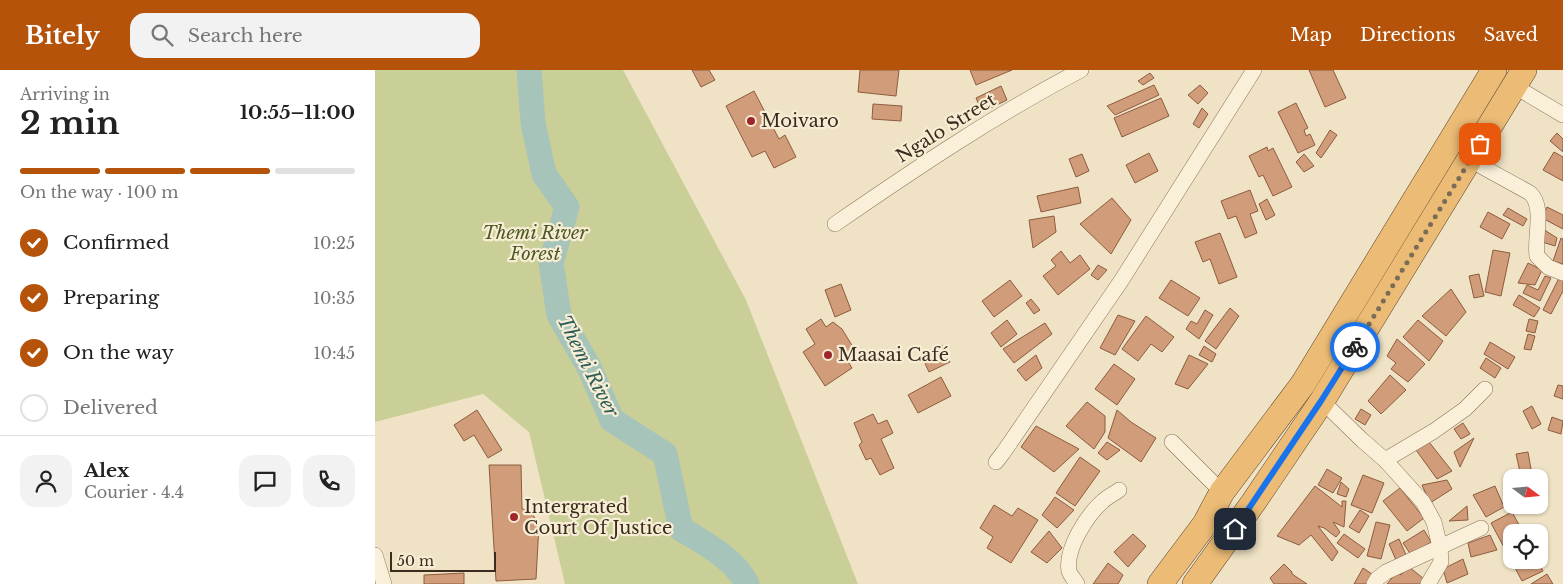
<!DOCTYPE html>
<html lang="en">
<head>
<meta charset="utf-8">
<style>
	body { margin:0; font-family:"Libre Baskerville",serif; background:#f2f2f2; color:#222; height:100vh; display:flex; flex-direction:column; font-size:19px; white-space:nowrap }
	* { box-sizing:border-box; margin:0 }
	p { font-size:16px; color:#767676 }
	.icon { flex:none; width:28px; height:28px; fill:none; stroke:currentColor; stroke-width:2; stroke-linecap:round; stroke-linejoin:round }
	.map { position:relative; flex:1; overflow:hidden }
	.details { display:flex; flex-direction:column; background:#fff; width:375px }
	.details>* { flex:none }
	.needle { width:32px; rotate:106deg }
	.fabs { position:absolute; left:1128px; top:399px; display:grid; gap:10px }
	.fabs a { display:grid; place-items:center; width:45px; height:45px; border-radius:10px; background:#fff; box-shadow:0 1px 4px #0004; font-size:25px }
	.scale { position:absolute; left:15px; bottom:12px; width:106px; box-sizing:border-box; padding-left:5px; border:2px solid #3c2c1e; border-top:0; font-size:14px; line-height:18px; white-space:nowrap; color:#3c2c1e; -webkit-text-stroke:4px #f7edd5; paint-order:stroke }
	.pin { position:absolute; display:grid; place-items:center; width:42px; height:42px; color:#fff; margin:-21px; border-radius:10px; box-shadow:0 2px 8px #0006 }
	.courier { position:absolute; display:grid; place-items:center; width:50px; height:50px; margin:-25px; border:4px solid #1a73e8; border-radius:50%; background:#fff; color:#222; box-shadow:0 1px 6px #0007 }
	.headline em { font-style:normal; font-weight:700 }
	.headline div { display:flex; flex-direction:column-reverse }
	.headline { display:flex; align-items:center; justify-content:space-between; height:85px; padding:0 20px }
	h1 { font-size:32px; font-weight:700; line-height:38px }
	.bar { display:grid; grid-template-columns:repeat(4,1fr); gap:8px 5px; align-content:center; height:60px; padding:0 20px }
	.bar i { height:6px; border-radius:4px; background:#e0e0e0 }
	.bar .current { background:#b45309 }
	.bar p { grid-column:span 4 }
	.line { display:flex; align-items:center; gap:12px; padding:0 20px; border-top:1px solid #e0e0e0 }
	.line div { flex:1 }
	.round { display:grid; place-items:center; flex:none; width:52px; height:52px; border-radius:15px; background:#f2f2f2 }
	ol { padding:0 20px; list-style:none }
	li { display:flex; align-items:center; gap:15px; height:55px }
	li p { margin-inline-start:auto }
	li .icon { padding:5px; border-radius:50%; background:#b45309; color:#fff; stroke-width:4 }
	li:last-child { color:#767676 }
	li i { width:28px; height:28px; border:2px solid #e0e0e0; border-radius:50% }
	header { display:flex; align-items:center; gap:30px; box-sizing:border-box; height:70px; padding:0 25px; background:#b45309; color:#fff }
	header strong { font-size:24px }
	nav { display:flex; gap:28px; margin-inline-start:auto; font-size:18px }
	.search { width:350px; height:45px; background:#f2f2f2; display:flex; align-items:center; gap:12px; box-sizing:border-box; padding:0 18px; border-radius:15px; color:#767676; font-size:19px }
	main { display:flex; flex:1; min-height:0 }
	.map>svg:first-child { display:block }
	.green { fill:#cacf98 }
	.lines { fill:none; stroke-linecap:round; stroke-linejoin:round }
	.river { stroke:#a7c4ba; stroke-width:25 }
	.building { fill:#d09c79; stroke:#8d5c3e }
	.minor-casing { stroke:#8d745a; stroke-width:16 }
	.trunk-casing { stroke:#5a422e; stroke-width:26 }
	.minor { stroke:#faf0d9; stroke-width:15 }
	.trunk { stroke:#ecbc76; stroke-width:25 }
	.done { stroke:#7b6c58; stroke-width:5; stroke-dasharray:0 9 }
	.route { stroke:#1a73e8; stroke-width:6 }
	.poi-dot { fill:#9f272a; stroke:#f7edd5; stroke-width:2 }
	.labels { text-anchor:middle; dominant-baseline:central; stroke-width:4.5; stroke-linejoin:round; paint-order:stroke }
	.poi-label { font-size:18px; fill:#3c2c1e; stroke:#f7edd5; text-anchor:start }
	.street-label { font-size:18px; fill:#3c2c1e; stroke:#f7edd5 }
	.park-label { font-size:18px; font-style:italic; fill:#4d5924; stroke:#f7edd5 }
	.water-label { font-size:19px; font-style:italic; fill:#2d5c58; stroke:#f7edd5 }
</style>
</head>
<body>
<header>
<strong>Bitely</strong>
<div class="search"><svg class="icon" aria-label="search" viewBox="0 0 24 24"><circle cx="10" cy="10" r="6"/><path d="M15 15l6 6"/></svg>Search here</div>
<nav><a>Map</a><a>Directions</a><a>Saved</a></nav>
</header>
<main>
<section class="details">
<div class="headline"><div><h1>2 min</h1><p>Arriving in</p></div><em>10:55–11:00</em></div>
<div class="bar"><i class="current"></i><i class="current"></i><i class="current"></i><i></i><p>On the way · 100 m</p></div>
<ol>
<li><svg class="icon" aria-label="check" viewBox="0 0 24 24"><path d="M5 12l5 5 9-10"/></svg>Confirmed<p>10:25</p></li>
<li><svg class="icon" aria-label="check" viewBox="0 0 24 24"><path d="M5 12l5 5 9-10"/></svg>Preparing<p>10:35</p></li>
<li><svg class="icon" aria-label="check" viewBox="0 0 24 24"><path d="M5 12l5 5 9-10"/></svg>On the way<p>10:45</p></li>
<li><i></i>Delivered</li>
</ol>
<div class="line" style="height:90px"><a class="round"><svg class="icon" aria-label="person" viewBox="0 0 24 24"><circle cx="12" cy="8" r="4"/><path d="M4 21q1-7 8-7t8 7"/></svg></a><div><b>Alex</b><p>Courier · 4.4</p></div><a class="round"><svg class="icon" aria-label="chat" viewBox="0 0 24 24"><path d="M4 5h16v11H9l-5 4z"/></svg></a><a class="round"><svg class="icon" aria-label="phone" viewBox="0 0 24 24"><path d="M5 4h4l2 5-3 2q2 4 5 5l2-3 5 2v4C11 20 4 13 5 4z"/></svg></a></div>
</section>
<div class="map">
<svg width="1188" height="514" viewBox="0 0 1188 514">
	<rect width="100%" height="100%" fill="#f0e3c5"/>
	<path class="green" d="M0 0H248L371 230 483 514H190L154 362 108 324 0 352Z"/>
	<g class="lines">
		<path class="river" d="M154 0 158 53 169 104 192 137 176 193 184 245 214 297 237 350 290 384 306 459C329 473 360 489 372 514"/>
	</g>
	<g class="building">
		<path d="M317 0H334L340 10 326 17Z"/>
		<path d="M485 0H524L521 26 483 22Z"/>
		<path d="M595 0H637L601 15Z"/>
		<path d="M934 0H958L971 28 950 37Z"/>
		<path d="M775 3 779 8 768 15 763 11Z"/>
		<path d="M779 15 784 25 740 45 732 36Z"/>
		<path d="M825 15 833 23 823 34 813 25Z"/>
		<path d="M626 16 632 30 607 42 601 28Z"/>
		<path d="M379 21 404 69 410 65 421 87 399 98 390 81 377 87 351 36Z"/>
		<path d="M786 28 794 46 747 67 739 48Z"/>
		<path d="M921 33 933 58 929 60 931 66 935 64 940 75 923 83 903 42Z"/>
		<path d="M498 34 527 36 526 51 497 49Z"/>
		<path d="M827 38 833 44 824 58 818 54Z"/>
		<path d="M955 60 962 65 946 88 941 83Z"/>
		<path d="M1182 63 1188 69V82L1175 71Z"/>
		<path d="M892 77 893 81 898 78 917 117 898 126 888 105 884 107 874 86Z"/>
		<path d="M1179 82 1188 87V111L1168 100Z"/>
		<path d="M774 83 783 101 760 113 751 95Z"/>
		<path d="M707 84 714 101 701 107 694 89Z"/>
		<path d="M929 84 939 96 929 102 921 92Z"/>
		<path d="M703 117 706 133 666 142 662 126Z"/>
		<path d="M875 120 883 141 875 144 882 163 870 168 861 146 853 149 846 131Z"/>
		<path d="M737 128 756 150 736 184 705 154Z"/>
		<path d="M892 129 900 145 891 150 884 134Z"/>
		<path d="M1172 137 1188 145V159L1167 148Z"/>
		<path d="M1133 138 1152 149 1148 156 1128 145Z"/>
		<path d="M1113 142 1135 154 1127 169 1105 157Z"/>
		<path d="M679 146 681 162 658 178 654 150Z"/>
		<path d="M1168 159 1182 168 1180 176 1164 171Z"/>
		<path d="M845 163 862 207 844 214 835 189 828 192 820 172Z"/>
		<path d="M1186 168 1188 169V194L1178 191Z"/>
		<path d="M1118 180 1135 183 1126 226 1110 222Z"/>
		<path d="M686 181 695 193 705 185 715 199 683 225 668 206 681 196 676 190Z"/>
		<path d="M1153 193 1167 200 1160 215 1143 213Z"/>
		<path d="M723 195 732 200 723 210 716 205Z"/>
		<path d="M1104 204 1109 226 1099 228 1094 206Z"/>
		<path d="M1170 206 1176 208 1165 231 1148 223 1152 215 1163 220Z"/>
		<path d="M1184 208 1188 210V221L1176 244 1168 240Z"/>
		<path d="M635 210 647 226 619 247 607 231Z"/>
		<path d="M796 210 825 228 813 246 784 228Z"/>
		<path d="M466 214 476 240 460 247 450 220Z"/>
		<path d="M1076 219 1091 242 1071 266 1047 246Z"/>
		<path d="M1144 225 1165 238 1159 247 1138 235Z"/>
		<path d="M656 229 665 240 659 244 651 233Z"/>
		<path d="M855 238 864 246 841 279 830 271Z"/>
		<path d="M830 240 838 245 824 269 811 259 816 251 822 254Z"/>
		<path d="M743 245 760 251 740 285 725 278Z"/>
		<path d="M771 246 799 267 787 282 776 274 763 291 747 279Z"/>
		<path d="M446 249 451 257 458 252 467 259 481 282 471 288 477 298 450 316 428 282 440 274 431 259Z"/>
		<path d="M1154 249 1163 251 1160 263 1151 261Z"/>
		<path d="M632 250 642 264 626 277 616 263Z"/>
		<path d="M1043 250 1068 271 1054 291 1028 267Z"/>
		<path d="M670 253 677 264 639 293 628 279Z"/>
		<path d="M1153 264 1160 266 1156 280 1149 279Z"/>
		<path d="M1022 269 1050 294 1033 312 1016 299 1021 293 1012 286Z"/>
		<path d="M1115 272 1140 287 1133 299 1109 284Z"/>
		<path d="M567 275 575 292 554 302 546 285Z"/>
		<path d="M829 276 841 284 837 292 824 285Z"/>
		<path d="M661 285 667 298 651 311 642 300Z"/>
		<path d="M814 285 833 294 813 319 800 314Z"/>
		<path d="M1111 288 1126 298 1120 308 1105 298Z"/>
		<path d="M739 294 760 309 742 335 720 319Z"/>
		<path d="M1015 305 1031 320 1006 344 993 331Z"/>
		<path d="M566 307 576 326 543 343 533 325Z"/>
		<path d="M1183 315 1188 316V329L1179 326Z"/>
		<path d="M712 332 730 346V362L719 379 691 356Z"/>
		<path d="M1157 336 1166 354 1157 359 1148 341Z"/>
		<path d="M986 339 996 345 990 355 980 349Z"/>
		<path d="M102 340 127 380 113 388 99 365 89 371 79 355Z"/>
		<path d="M742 340 756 352 781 368 766 392 733 368Z"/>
		<path d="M498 344 503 354 512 350 518 363 506 369 519 398 505 405 496 388 491 390 484 375 487 372 479 353Z"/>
		<path d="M1177 347 1188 351 1186 364 1173 360Z"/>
		<path d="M1088 353 1095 364 1086 369 1079 359Z"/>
		<path d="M661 356 704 379 679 402 646 377Z"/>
		<path d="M1099 368 1085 397 1079 382Z"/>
		<path d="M732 372 745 380 732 390 723 383Z"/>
		<path d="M1054 372 1077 401 1062 409 1041 380Z"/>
		<path d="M1153 382 1156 399 1145 402 1141 384Z"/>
		<path d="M705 387 725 401 700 436 681 423Z"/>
		<path d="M114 395H146L147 439 155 440 164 455 161 509 121 511Z"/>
		<path d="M952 399 967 408 958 423 943 415Z"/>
		<path d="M988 405 1009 413 997 443 976 435Z"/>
		<path d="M1072 410 1077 419 1055 433 1047 415Z"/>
		<path d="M966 412 974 419 971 427 962 424Z"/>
		<path d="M940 416 967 437V431H971L969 457 958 452 965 462 961 467 949 458 943 456 963 482 957 491 936 465 924 475 902 466Z"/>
		<path d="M1120 416 1129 437 1111 447 1098 425Z"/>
		<path d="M1025 418 1049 448 1032 461 1008 431Z"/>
		<path d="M680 427 699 440 682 458 667 445Z"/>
		<path d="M619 435 637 446 643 438 663 450 636 493 612 478 618 467 605 458Z"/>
		<path d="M1092 436 1093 450 1074 451Z"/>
		<path d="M985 440 994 446 984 463 974 457Z"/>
		<path d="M1137 442 1148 462H1136V490H1162L1168 501 1147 511 1116 453Z"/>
		<path d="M1001 452 1015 455 1006 489 992 486Z"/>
		<path d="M1049 460 1056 472 1036 485 1028 473Z"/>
		<path d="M674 461 687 478 672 493 656 482Z"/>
		<path d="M758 464 771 476 753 497 739 482Z"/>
		<path d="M969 464 990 479 983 488 962 473Z"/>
		<path d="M1115 465 1122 480 1096 487 1093 473Z"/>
		<path d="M1024 469 1031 485 1021 490 1014 474Z"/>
		<path d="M1088 489 1093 504 1072 513 1068 499Z"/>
		<path d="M733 493 748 505 743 514H718Z"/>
		<path d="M909 494 917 502V504L932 514H899L895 508Z"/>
		<path d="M1033 496 1049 509 1045 514H1012L1022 502 1026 505Z"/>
		<path d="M988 498 1000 506 995 514H979Z"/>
		<path d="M89 503V514H49V505Z"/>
		<path d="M1172 504 1178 514H1156Z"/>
	</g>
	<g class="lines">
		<g class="minor-casing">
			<g id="minor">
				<path d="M1139 16 1188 45"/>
				<path d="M1095 90 1155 123C1170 137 1159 167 1162 186L1173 197 1188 203"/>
				<path d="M460 154C540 99 620 45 706 0"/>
				<path d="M947 331 987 370 1010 390 1048 432 1059 452 1065 477 1066 492 1053 514"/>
				<path d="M797 372 847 422"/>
				<path d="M1010 390 1059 361 1090 339 1110 319"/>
				<path d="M621 392 628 383 746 211 879 0"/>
				<path d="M0 485 9 514"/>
				<path d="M702 514C700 510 695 505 694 501 690 479 712 445 728 431 732 427 739 424 744 420"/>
				<path d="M999 514 1002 509 1011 502 1106 458"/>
			</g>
		</g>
		<g class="trunk-casing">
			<g id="trunk">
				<path d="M785 514 830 454 847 422 928 314 1119 0"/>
				<path d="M820 514 878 433 947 331 1149 0"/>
			</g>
		</g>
		<use href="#minor" class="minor"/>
		<use href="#trunk" class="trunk"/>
	</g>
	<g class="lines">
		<path class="done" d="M980 277 1105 74"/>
		<path class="route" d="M860 459 946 331 980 277"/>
	</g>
	<g class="poi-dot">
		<circle cx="376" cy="51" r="5"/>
		<circle cx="453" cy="285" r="5"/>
		<circle cx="139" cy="447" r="5"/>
	</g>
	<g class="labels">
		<g class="poi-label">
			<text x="386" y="51">Moivaro</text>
			<text x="463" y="285">Maasai Café</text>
			<text x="149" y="437">Intergrated<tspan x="149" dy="21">Court Of Justice</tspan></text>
		</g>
		<g class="street-label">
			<text transform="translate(571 58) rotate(-32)">Ngalo Street</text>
		</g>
		<g class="park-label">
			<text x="160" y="163">Themi River<tspan x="160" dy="21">Forest</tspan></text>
		</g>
		<g class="water-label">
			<text transform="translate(213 296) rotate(63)">Themi River</text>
		</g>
	</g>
</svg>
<div class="fabs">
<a><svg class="needle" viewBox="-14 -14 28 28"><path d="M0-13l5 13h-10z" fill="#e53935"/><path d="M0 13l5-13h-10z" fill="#767676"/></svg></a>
<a><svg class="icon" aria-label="locate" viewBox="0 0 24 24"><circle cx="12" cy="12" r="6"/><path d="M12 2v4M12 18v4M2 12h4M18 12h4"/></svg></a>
</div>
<div class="scale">50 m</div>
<div class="pin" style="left:1105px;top:74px;background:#ea580c"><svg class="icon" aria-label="bag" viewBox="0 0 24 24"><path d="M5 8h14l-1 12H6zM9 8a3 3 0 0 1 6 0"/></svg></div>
<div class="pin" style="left:860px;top:459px;background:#1f2937"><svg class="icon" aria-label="home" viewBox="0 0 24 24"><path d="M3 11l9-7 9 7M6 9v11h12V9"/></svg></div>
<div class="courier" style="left:980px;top:277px"><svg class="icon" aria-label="bike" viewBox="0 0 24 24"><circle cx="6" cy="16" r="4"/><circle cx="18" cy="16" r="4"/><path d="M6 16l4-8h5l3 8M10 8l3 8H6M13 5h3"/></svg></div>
</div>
</main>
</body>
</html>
